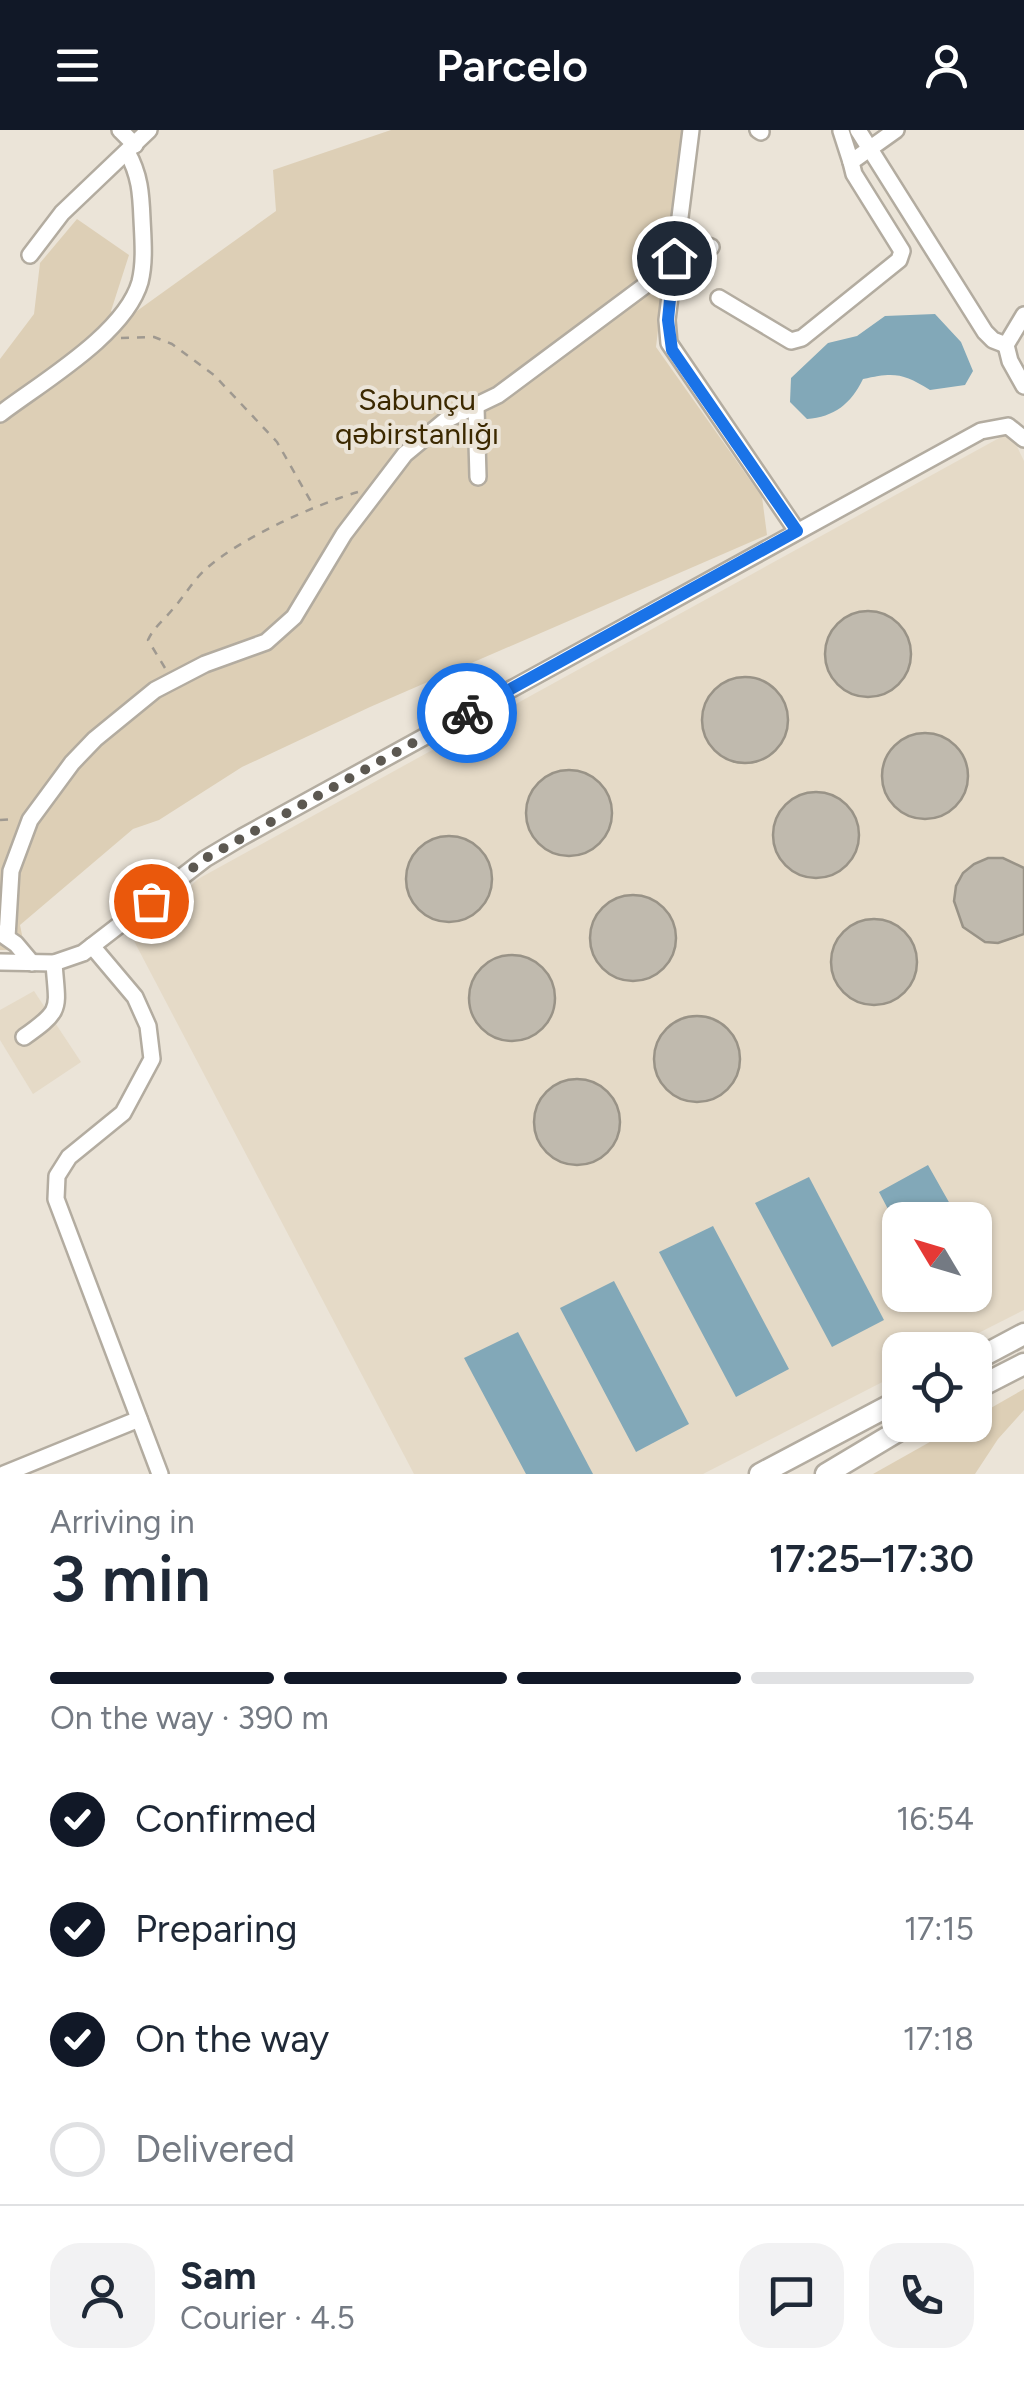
<!DOCTYPE html>
<html lang="en">
<head>
<meta charset="utf-8">
<style>
	body { margin:0; font-family:Figtree,sans-serif; background:#f2f2f3; color:#1f2937; height:100vh; display:flex; flex-direction:column; font-size:38px; white-space:nowrap }
	* { box-sizing:border-box; margin:0 }
	p { font-size:32px; color:#747a83 }
	.icon { flex:none; width:55px; height:55px; fill:none; stroke:currentColor; stroke-width:2; stroke-linecap:round; stroke-linejoin:round }
	.map { position:relative; height:1344px; overflow:hidden }
	.details { display:flex; flex-direction:column; background:#fff; flex:1 }
	.details>* { flex:none }
	.needle { width:65px; rotate:308deg }
	.fabs { position:absolute; left:882px; top:1072px; display:grid; gap:20px }
	.fabs a { display:grid; place-items:center; width:110px; height:110px; border-radius:20px; background:#fff; box-shadow:0 2px 8px #0004; font-size:50px }
	.pin { position:absolute; display:grid; place-items:center; width:85px; height:85px; color:#fff; margin:-42px; border:5px solid #fff; border-radius:50%; box-shadow:0 2px 10px #0007 }
	.courier { position:absolute; display:grid; place-items:center; width:100px; height:100px; margin:-50px; border:8px solid #1a73e8; border-radius:50%; background:#fff; color:#222; box-shadow:0 2px 12px #0007 }
	.overview em { font-style:normal; font-weight:600 }
	.overview div { display:flex; flex-direction:column-reverse }
	.overview { display:flex; align-items:center; justify-content:space-between; height:170px; padding:0 50px }
	h1 { font-size:65px; font-weight:600; line-height:75px }
	.bar { display:grid; grid-template-columns:repeat(4,1fr); gap:15px 10px; align-content:center; height:120px; padding:0 50px }
	.bar i { height:12px; border-radius:8px; background:#e0e1e3 }
	.bar .current { background:#111827 }
	.bar p { grid-column:span 4 }
	.line { display:flex; align-items:center; gap:25px; padding:0 50px; border-top:2px solid #e0e1e3 }
	.line div { flex:1 }
	.round { display:grid; place-items:center; flex:none; width:105px; height:105px; border-radius:30px; background:#f2f2f3 }
	ol { padding:0 50px; list-style:none }
	li { display:flex; align-items:center; gap:30px; height:110px }
	li p { margin-inline-start:auto }
	li .icon { padding:10px; border-radius:50%; background:#111827; color:#fff; stroke-width:4 }
	li:last-child { color:#747a83 }
	li i { width:55px; height:55px; border:5px solid #e0e1e3; border-radius:50% }
	header { display:flex; justify-content:space-between; align-items:center; height:130px; padding:0 50px; background:#111827; color:#fff; font-size:45px; font-weight:600 }
	.map>svg:first-child { display:block }
	.built { fill:#e5dac7; fill-rule:evenodd }
	.green { fill:#ddcfb6 }
	.water { fill:#82a8b8 }
	.building { fill:#c0baae; stroke:#999387; stroke-width:2.5 }
	.lines { fill:none; stroke-linecap:round; stroke-linejoin:round }
	.minor-casing { stroke:#b3aca0; stroke-width:20 }
	.major-casing { stroke:#b3aca0; stroke-width:25 }
	.path { stroke:#9f9990; stroke-width:2.5; stroke-dasharray:8 8; stroke-linecap:butt }
	.minor { stroke:#fff; stroke-width:15 }
	.major { stroke:#fff; stroke-width:20 }
	.done { stroke:#5c5851; stroke-width:10; stroke-dasharray:0 18 }
	.route { stroke:#1a73e8; stroke-width:12 }
	.labels { text-anchor:middle; dominant-baseline:central; stroke-width:8; stroke-linejoin:round; paint-order:stroke }
	.park-label { font-size:30px; fill:#3c2900; stroke:#ebe4d8 }
</style>
</head>
<body>
<header><svg class="icon" aria-label="menu" viewBox="0 0 24 24"><path d="M4 6h16M4 12h16M4 18h16"/></svg>Parcelo<svg class="icon" aria-label="person" viewBox="0 0 24 24"><circle cx="12" cy="8" r="4"/><path d="M4 21q1-7 8-7t8 7"/></svg></header>
<div class="map">
<svg width="1024" height="1344" viewBox="0 0 1024 1344">
	<rect width="100%" height="100%" fill="#ebe4d8"/>
	<g class="built">
		<path d="M1010 302 1024 331V1180L945 1220H900V1243L703 1344H414L134 811 198 749ZM900 1090H975V1165H900Z"/>
		<path d="M34 861 81 932 33 964 0 910V880Z"/>
	</g>
	<g class="green">
		<path d="M391 0H682L656 217 762 367 767 405 370 577 242 637 159 690 133 699 20 795 25 820H0V229L34 184 40 133 77 89 129 125 111 181 123 191 276 81 273 40Z"/>
		<path d="M1024 1259V1280L998 1309 975 1344H873L960 1295H975V1287Z"/>
	</g>
	<g class="water">
		<path d="M935 184 961 212 973 241 965 255 930 260C903 243 894 242 863 249 851 274 834 287 807 289L790 272 791 248 828 213 857 206 885 186Z"/>
		<path d="M928 1035 959 1090H900V1102L879 1062Z"/>
		<path d="M809 1047 884 1190 832 1217 755 1073Z"/>
		<path d="M713 1096 789 1239 736 1267 659 1122Z"/>
		<path d="M614 1151 689 1294 636 1322 560 1178Z"/>
		<path d="M518 1202 593 1344H526L464 1228Z"/>
	</g>
	<g class="building">
		<circle cx="868" cy="524" r="43"/>
		<circle cx="745" cy="590" r="43"/>
		<circle cx="925" cy="646" r="43"/>
		<circle cx="569" cy="683" r="43"/>
		<circle cx="816" cy="705" r="43"/>
		<circle cx="449" cy="749" r="43"/>
		<path d="M988 728H1003L1024 738V804L998 813 985 812 963 797 954 771 956 756 963 743 974 734Z"/>
		<circle cx="633" cy="808" r="43"/>
		<circle cx="874" cy="832" r="43"/>
		<circle cx="512" cy="868" r="43"/>
		<circle cx="697" cy="929" r="43"/>
		<circle cx="577" cy="992" r="43"/>
	</g>
	<g class="lines">
		<g class="minor-casing">
			<g id="minor">
				<path d="M120 0 135 15"/>
				<path d="M691 0 667 190 669 213 797 401"/>
				<path d="M758 0 761 2"/>
				<path d="M858 0 985 202 993 210 1006 215"/>
				<path d="M841 1 851 32"/>
				<path d="M677 108 711 117"/>
				<path d="M30 125 62 83 149 0"/>
				<path d="M719 168 791 211 802 208 899 130 902 121 854 44 851 32 896 0"/>
				<path d="M1024 185 1006 215 1010 231 1024 256"/>
				<path d="M476 277 478 347"/>
				<path d="M0 284C42 252 125 204 140 152 145 132 143 110 142 89 141 64 140 45 127 22"/>
				<path d="M0 803 16 814 32 833"/>
				<path d="M7 807 11 741 30 690 72 633 95 609 155 560 205 534 266 512 294 487 344 404 405 324 446 290 498 265 655 148H672"/>
				<path d="M92 816 135 867 148 896 152 929 123 983 69 1027 57 1046 56 1069 160 1344"/>
				<path d="M0 832 54 833 83 823 205 729 242 707 981 301 1008 296 1024 309"/>
				<path d="M24 907C64 879 57 879 54 833"/>
				<path d="M4 1344 139 1289"/>
			</g>
		</g>
		<g class="major-casing">
			<g id="major">
				<path d="M975 1230 1024 1204"/>
				<path d="M975 1259 1024 1234"/>
				<path d="M760 1344 900 1270"/>
				<path d="M826 1344 908 1295"/>
			</g>
		</g>
		<g class="path">
			<path d="M121 208 154 207 172 214 214 245 277 312 314 377"/>
			<path d="M165 538 148 510C154 497 163 491 172 480 184 467 193 450 207 438 241 408 314 375 358 362"/>
			<path d="M0 690 13 689"/>
		</g>
		<use href="#minor" class="minor"/>
		<use href="#major" class="major"/>
	</g>
	<g class="lines">
		<path class="done" d="M151 771 204 729 467 583"/>
		<path class="route" d="M467 583 797 401 672 220 668 190 674 128"/>
	</g>
	<g class="labels">
		<g class="park-label">
			<text x="417" y="269">Sabunçu<tspan x="417" dy="34">qəbirstanlığı</tspan></text>
		</g>
	</g>
</svg>
<div class="fabs">
<a><svg class="needle" viewBox="-14 -14 28 28"><path d="M0-13l5 13h-10z" fill="#e53935"/><path d="M0 13l5-13h-10z" fill="#747a83"/></svg></a>
<a><svg class="icon" aria-label="locate" viewBox="0 0 24 24"><circle cx="12" cy="12" r="6"/><path d="M12 2v4M12 18v4M2 12h4M18 12h4"/></svg></a>
</div>
<div class="pin" style="left:151px;top:771px;background:#ea580c"><svg class="icon" aria-label="bag" viewBox="0 0 24 24"><path d="M5 8h14l-1 12H6zM9 8a3 3 0 0 1 6 0"/></svg></div>
<div class="pin" style="left:674px;top:128px;background:#1f2937"><svg class="icon" aria-label="home" viewBox="0 0 24 24"><path d="M3 11l9-7 9 7M6 9v11h12V9"/></svg></div>
<div class="courier" style="left:467px;top:583px"><svg class="icon" aria-label="bike" viewBox="0 0 24 24"><circle cx="6" cy="16" r="4"/><circle cx="18" cy="16" r="4"/><path d="M6 16l4-8h5l3 8M10 8l3 8H6M13 5h3"/></svg></div>
</div>
<section class="details">
<div class="overview"><div><h1>3 min</h1><p>Arriving in</p></div><em>17:25–17:30</em></div>
<div class="bar"><i class="current"></i><i class="current"></i><i class="current"></i><i></i><p>On the way · 390 m</p></div>
<ol>
<li><svg class="icon" aria-label="check" viewBox="0 0 24 24"><path d="M5 12l5 5 9-10"/></svg>Confirmed<p>16:54</p></li>
<li><svg class="icon" aria-label="check" viewBox="0 0 24 24"><path d="M5 12l5 5 9-10"/></svg>Preparing<p>17:15</p></li>
<li><svg class="icon" aria-label="check" viewBox="0 0 24 24"><path d="M5 12l5 5 9-10"/></svg>On the way<p>17:18</p></li>
<li><i></i>Delivered</li>
</ol>
<div class="line" style="height:180px"><a class="round"><svg class="icon" aria-label="person" viewBox="0 0 24 24"><circle cx="12" cy="8" r="4"/><path d="M4 21q1-7 8-7t8 7"/></svg></a><div><b>Sam</b><p>Courier · 4.5</p></div><a class="round"><svg class="icon" aria-label="chat" viewBox="0 0 24 24"><path d="M4 5h16v11H9l-5 4z"/></svg></a><a class="round"><svg class="icon" aria-label="phone" viewBox="0 0 24 24"><path d="M5 4h4l2 5-3 2q2 4 5 5l2-3 5 2v4C11 20 4 13 5 4z"/></svg></a></div>
</section>
</body>
</html>
